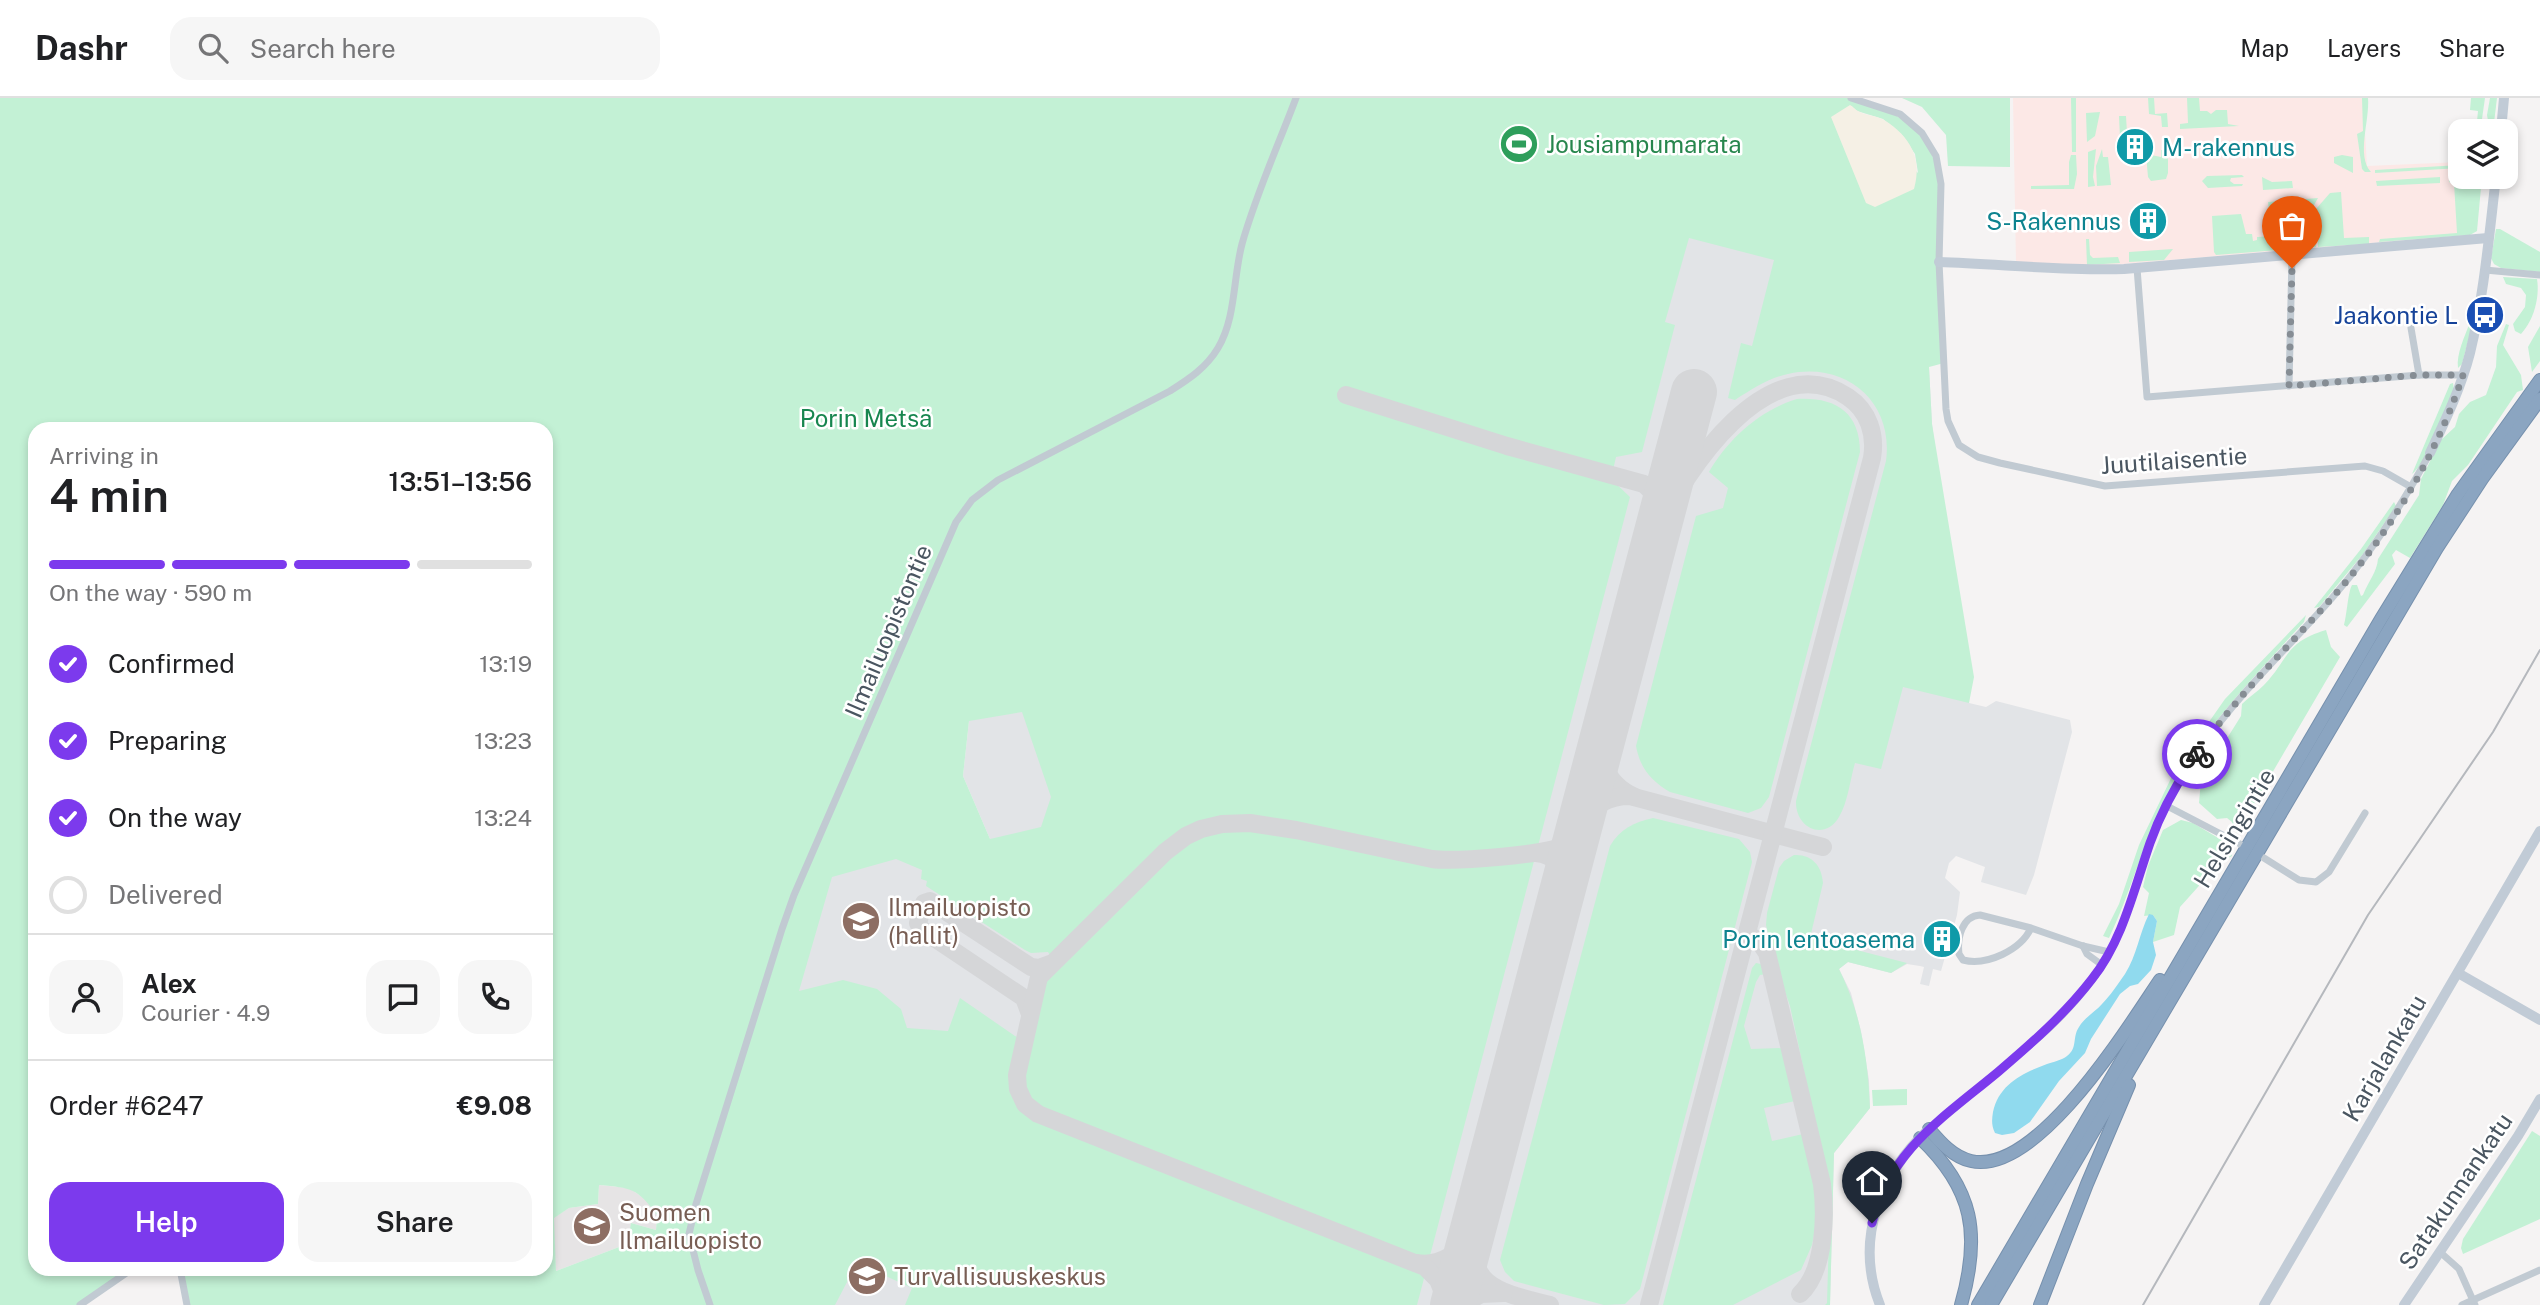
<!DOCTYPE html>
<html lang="en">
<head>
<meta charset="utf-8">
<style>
	body { margin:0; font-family:"Public Sans",sans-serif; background:#f6f6f6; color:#202124; height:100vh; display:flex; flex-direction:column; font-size:26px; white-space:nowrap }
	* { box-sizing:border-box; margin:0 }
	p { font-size:23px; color:#757577 }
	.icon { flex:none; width:38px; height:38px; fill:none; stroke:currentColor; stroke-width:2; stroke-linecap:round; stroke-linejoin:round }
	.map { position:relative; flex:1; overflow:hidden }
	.panel { position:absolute; left:28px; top:324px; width:525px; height:854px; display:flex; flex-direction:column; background:#fff; border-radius:21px; box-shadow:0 4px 10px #0003 }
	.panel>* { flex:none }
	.buttons { position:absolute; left:2448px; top:21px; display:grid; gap:14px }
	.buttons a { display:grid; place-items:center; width:70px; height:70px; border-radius:14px; background:#fff; box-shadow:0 4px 10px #0003; font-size:35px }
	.pin { position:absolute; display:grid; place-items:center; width:60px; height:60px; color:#fff; margin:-72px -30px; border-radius:50% 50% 50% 0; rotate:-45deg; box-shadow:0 0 7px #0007 }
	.pin .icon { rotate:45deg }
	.courier { position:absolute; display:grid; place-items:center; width:70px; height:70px; margin:-35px; border:5px solid #7c3aed; border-radius:50%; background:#fff; color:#222; box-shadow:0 2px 9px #0007 }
	.head em { font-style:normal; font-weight:600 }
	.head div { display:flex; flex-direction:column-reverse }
	.head { display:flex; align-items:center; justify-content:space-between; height:119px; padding:0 21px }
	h1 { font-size:46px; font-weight:600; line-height:52px }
	.bar { display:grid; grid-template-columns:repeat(4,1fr); gap:10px 7px; align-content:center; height:84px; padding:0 21px }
	.bar i { height:9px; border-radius:5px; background:#e0e0e0 }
	.bar .current { background:#7c3aed }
	.bar p { grid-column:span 4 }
	.line { display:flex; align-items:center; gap:18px; padding:0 21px; border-top:2px solid #e0e0e0 }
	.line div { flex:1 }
	.round { display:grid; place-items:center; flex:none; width:74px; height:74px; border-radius:21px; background:#f6f6f6 }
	ol { padding:0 21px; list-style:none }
	li { display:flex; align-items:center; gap:21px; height:77px }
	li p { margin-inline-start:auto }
	li .icon { padding:7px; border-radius:50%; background:#7c3aed; color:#fff; stroke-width:4 }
	li:last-child { color:#757577 }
	li i { width:38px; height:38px; border:4px solid #e0e0e0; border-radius:50% }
	.button { display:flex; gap:14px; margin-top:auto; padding:14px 21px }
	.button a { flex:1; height:80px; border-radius:21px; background:#7c3aed; color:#fff; font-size:28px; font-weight:600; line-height:80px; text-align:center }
	.button a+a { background:#f6f6f6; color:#202124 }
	header { display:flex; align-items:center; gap:42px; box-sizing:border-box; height:98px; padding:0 35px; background:#fff; border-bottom:2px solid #e0e0e0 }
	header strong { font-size:33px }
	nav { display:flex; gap:38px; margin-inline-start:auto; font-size:24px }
	.search { width:490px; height:63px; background:#f6f6f6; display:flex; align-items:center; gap:18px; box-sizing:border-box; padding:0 24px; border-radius:21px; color:#757577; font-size:26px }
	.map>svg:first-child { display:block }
	.education { fill:#e6e4e5 }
	.medical { fill:#fce8e6 }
	.airport { fill:#e2e4e7 }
	.green { fill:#c3f1d5; fill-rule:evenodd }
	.sand { fill:#f5f0e5 }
	.water { fill:#90daee }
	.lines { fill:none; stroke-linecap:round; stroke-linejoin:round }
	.taxiway { stroke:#d5d6d8; stroke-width:18 }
	.runway { stroke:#d5d6d8; stroke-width:46 }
	.highway-casing { stroke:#7690ad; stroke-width:14 }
	.street { stroke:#c1cad2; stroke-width:7 }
	.secondary { stroke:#c1cbd6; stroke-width:10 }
	.highway { stroke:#8ba5c1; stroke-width:12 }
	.rail { stroke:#b5b8bd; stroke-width:2 }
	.done { stroke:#868d94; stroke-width:7; stroke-dasharray:0 12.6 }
	.route { stroke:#7c3aed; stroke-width:9 }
	.labels { text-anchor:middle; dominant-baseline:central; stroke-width:5; stroke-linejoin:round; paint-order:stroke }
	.leisure-label { font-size:24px; fill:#27864d; stroke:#fff; text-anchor:start }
	.culture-label { font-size:24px; fill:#0d838f; stroke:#fff; text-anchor:end }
	.transit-label { font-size:24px; fill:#164399; stroke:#fff; text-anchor:end }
	.park-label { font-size:24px; fill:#17864f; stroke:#fff }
	.street-label { font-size:24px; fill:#4a5661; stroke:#fff }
	.education-label { font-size:24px; fill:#785e54; stroke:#fff; text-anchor:start }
</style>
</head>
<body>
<header>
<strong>Dashr</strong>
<div class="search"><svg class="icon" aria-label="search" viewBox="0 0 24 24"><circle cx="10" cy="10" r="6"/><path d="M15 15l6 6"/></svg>Search here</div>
<nav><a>Map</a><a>Layers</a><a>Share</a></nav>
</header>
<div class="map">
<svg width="2540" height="1207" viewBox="0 0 2540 1207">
	<rect width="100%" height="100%" fill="#f5f3f3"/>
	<path class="education" d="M599 1087 629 1090 645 1101 657 1117 656 1132 631 1125 627 1146 556 1173 553 1120 569 1110 598 1106Z"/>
	<path class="medical" d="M2013 0H2363L2367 68 2460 64 2464 137 2076 170 2016 165Z"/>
	<path class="airport" d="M1791 0 1929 269 1932 326 1969 605 1986 609 1996 603 2070 622 2072 634 2034 777 2026 797 1981 784 1985 769 1956 758 1949 765 1945 780 1960 794 1957 817 1941 873 1933 871 1929 888 1920 886 1924 869 1920 868 1907 866 1891 875 1848 864 1839 871 1851 895 1861 933 1869 982 1870 1010 1834 1055 1830 1207H740L789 894 857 680 990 741 963 678 974 577Z"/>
	<g class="green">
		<path d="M0 0H1848L1885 10 1922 35 1939 73 1944 265 1929 269 1932 326 1974 579 1969 605 1903 589 1881 671 1855 665C1850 682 1848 704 1839 719 1824 744 1795 730 1796 703L1886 363C1894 304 1846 263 1788 276 1769 280 1752 291 1735 302L1728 300 1741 245 1752 248 1774 162 1689 140 1665 224 1675 227 1642 354 1616 359 1611 381 1630 399 1417 1207H905L912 1190 857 1165 835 1207H187L180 1171H546V331H35V1171H132L80 1207H0ZM1850 7 1857 13 1883 21 1902 37 1915 56 1918 75ZM1022 614 1051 699 1041 729 990 741 963 678 969 623ZM896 761 922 772 921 781 927 783 926 788 1025 852 1031 855 1048 854 1056 866 1042 888 1030 944 1015 938 960 900 948 933 907 930 901 911 877 891 843 882 799 893 832 779ZM599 1087C632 1090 637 1090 657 1117L656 1132 631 1125 627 1146 556 1173 554 1120 569 1110 598 1106Z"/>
		<path d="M1902 0H2010V69L1948 68 1946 37 1922 9Z"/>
		<path d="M2071 0H2076V54H2072Z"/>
		<path d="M2148 0H2154L2155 16 2167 15 2168 29H2162L2161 18 2149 16Z"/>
		<path d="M2187 0H2199L2200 13H2207L2211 16 2216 12H2227L2228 26 2239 28 2180 31V26L2188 25Z"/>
		<path d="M2362 0H2368C2370 22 2356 58 2371 74H2365L2362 71 2357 36 2363 33Z"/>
		<path d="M2471 0H2485L2482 21 2486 33H2476L2478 13 2470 12Z"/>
		<path d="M2490 0H2497L2493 33H2490L2487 17Z"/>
		<path d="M2100 14 2095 38 2087 44 2086 15Z"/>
		<path d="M2119 18H2126L2127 35 2137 34 2138 39 2120 40Z"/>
		<path d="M2096 51 2093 79 2095 88 2088 89V54Z"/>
		<path d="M2102 51 2103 59H2108L2111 87 2097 88 2096 68Z"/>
		<path d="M2161 52H2168V75L2166 81 2151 83 2148 79 2146 56 2161 59Z"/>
		<path d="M2071 57H2076L2077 76 2074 91H2031V88L2069 87V64Z"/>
		<path d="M2342 57 2353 59V75L2334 65V59Z"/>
		<path d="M2460 67V70L2375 75V72Z"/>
		<path d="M2242 77 2244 79 2231 80 2230 83 2234 86H2243L2242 88 2208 90 2202 83 2207 78Z"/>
		<path d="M2452 78 2482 79 2477 133 2470 137 2379 144 2380 141 2457 135 2454 85 2449 84V80Z"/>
		<path d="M2262 79 2272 84 2292 83 2293 90 2263 92Z"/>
		<path d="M2440 79V85L2377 88 2376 83Z"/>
		<path d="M2341 94 2344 140 2369 139V146L2318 149 2316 111 2330 95Z"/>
		<path d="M2318 100 2313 109V121H2306C2301 109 2289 110 2278 114L2273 122H2270L2268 104Z"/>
		<path d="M2241 116 2246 136H2252L2253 143 2257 142V139L2273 138 2282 147C2293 147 2303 148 2308 135H2315L2316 149 2216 157 2214 154 2212 118Z"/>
		<path d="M2496 131H2500L2540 154V174L2501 170 2494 166 2491 160Z"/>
		<path d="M2086 141H2089L2090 157 2093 160 2118 159 2120 165 2087 167Z"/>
		<path d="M2173 151 2164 162 2129 164V154Z"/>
		<path d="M2503 179 2537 181C2540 199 2534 222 2521 236L2515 233 2513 226 2525 209 2526 197 2521 190 2506 186Z"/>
		<path d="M2470 224H2473L2462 266 2458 270C2456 256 2465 238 2470 224Z"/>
		<path d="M2506 226 2509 227 2503 247 2521 277 2523 292 2517 294 2468 367 2452 383 2443 407 2410 460 2396 452 2392 457 2395 466 2347 529 2344 527C2347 516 2348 494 2352 487H2357L2361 498 2363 497C2368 484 2377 474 2378 461L2419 397 2421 381 2441 342 2455 329 2459 316 2470 304 2486 297 2496 269 2497 248Z"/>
		<path d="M2540 228V263L2532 274 2528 249Z"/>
		<path d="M2453 285 2454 292C2445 312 2427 365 2412 376L2450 286Z"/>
		<path d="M1797 301C1834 299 1860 313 1860 354L1769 699 1761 710 1748 715 1670 694C1651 683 1640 670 1636 648L1696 418 1723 410 1728 390 1709 374C1728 341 1760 312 1797 301Z"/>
		<path d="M2394 404 2396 408 2363 456 2319 509 2314 510 2361 451Z"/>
		<path d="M2306 517 2304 524C2252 581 2198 636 2163 705 2142 749 2130 796 2109 840L2103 838 2119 806 2139 747 2174 674 2225 601Z"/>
		<path d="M2326 532 2331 549 2340 559 2251 711 2244 713 2245 720 2250 726 2237 735 2233 731 2232 724 2227 720 2217 721 2199 705 2201 682 2241 618 2242 606C2249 599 2257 594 2264 587 2289 561 2285 544 2326 532Z"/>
		<path d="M1653 720 1739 741 1750 754 1752 764 1640 1191 1625 1206 1604 1207 1514 1183 1505 1174 1500 1162 1610 748C1620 731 1634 724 1653 720Z"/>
		<path d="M2181 722 2193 725 2230 747 2232 758 2226 761 2214 759 2206 780 2180 809 2174 837 2153 844 2157 823 2153 817 2144 818 2149 795 2143 789 2148 768 2163 732Z"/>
		<path d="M1794 757C1812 756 1822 768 1823 785L1810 840 1907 865 1891 875 1848 864 1839 871C1861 915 1868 961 1870 1010L1834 1055 1830 1207H1825L1827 1205 1830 1101 1828 1084 1790 908 1776 868 1766 827 1767 815 1779 770 1784 763Z"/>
		<path d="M1756 865 1765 867 1767 876 1760 877 1756 884 1744 928 1751 951 1782 950 1795 1003 1764 1010 1772 1043 1803 1036 1814 1087 1817 1121 1812 1147 1801 1172 1733 1207H1663L1752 870Z"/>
		<path d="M1907 991V1007L1873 1008 1872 992Z"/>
		<path d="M2532 1033 2540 1038V1121L2463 1156 2461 1150 2463 1141Z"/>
	</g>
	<path class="sand" d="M1850 7C1853 8 1855 12 1858 13 1865 18 1876 17 1884 22 1910 38 1923 61 1914 91L1875 109 1866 105 1831 19Z"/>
	<path class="water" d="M2149 816 2153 817 2157 823 2153 844 2156 857 2151 872 2138 886 2130 888 2120 896 2091 941 2085 955 2059 983 2030 1024 2014 1035 2002 1037 1995 1035C1991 1027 1992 1021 1993 1014 1999 986 2023 975 2047 966 2053 964 2062 962 2067 958 2078 950 2072 939 2079 929 2084 920 2095 914 2102 906 2110 898 2118 886 2125 876 2137 857 2139 836 2149 816Z"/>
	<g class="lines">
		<g class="taxiway">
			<path d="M1346 297 1507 348 1644 386 1657 399 1660 421"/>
			<path d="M1604 636C1598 664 1608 687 1635 699"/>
			<path d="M1536 755C1557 757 1563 771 1563 790"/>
			<path d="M1747 836 1759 843 1767 855 1822 1086C1826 1118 1825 1173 1800 1196"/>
			<path d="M1030 916 1024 900 921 831 918 825 924 805 930 803 1031 869 1039 870 1050 866"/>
			<path d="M1473 1130C1464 1190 1504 1195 1550 1207"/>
			<path d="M1416 1165C1440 1169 1461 1155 1472 1133"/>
			<path d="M1448 1207 1438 1182 1425 1169 1038 1016 1025 1006 1018 991 1017 977 1039 879 1165 754 1186 738 1201 731 1222 726 1250 725 1296 732 1432 761C1455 764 1546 757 1566 747 1574 743 1577 734 1582 726 1592 707 1609 698 1630 698L1823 749"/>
			<path d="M1462 1207 1481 1196 1504 1195"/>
			<path d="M1649 1207 1872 360C1876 337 1869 313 1848 299 1768 246 1685 373 1657 433"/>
		</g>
		<path class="runway" d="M1453 1207 1694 294"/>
		<g class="highway-casing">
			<g id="highway">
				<path d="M1929 1031C1940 1044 1953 1059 1971 1063 2037 1078 2128 929 2160 882"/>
				<path d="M1920 1040C1974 1091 1981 1137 1961 1207"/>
				<path d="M1978 1207 2381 521 2458 396 2540 282"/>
				<path d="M1991 1207 2437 450 2482 381 2540 301"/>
				<path d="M2040 1207 2087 1086 2129 987"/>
			</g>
		</g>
		<g class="street">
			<path d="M1851 0 1900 16 1922 35 1936 58 1941 86 1939 164 1946 311 1948 323 1959 347 1978 359 2000 365 2105 388 2365 368 2383 373 2411 389"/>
			<path d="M2137 170 2147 299 2419 277H2463"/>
			<path d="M2485 172 2540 177"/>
			<path d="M2411 230 2419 277"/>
			<path d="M2289 288 2292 158"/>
			<path d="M2167 708 2240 746"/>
			<path d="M2264 760 2299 782 2316 784 2329 774 2365 715"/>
			<path d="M2031 830C2021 852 1987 868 1963 862L1959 856C1957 840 1962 818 1980 817L2031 830 2083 848 2109 854"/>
			<path d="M2083 848 2087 856 2102 867"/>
			<path d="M1929 1031C1988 977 2063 933 2105 863 2127 826 2136 785 2150 745 2163 710 2182 676 2203 647 2241 593 2289 549 2332 500 2371 456 2402 407 2430 355"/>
			<path d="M2440 1154 2459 1171 2475 1207"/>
			<path d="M180 1171 187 1207"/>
			<path d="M80 1207 132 1171"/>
			<path d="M710 1207 698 1172 689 1136 696 1106 782 831 794 797 956 424 972 402 998 382 1170 293C1189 281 1206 270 1218 250 1236 220 1233 180 1242 146 1256 96 1278 48 1296 0"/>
			<path d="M2462 1207 2540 1172"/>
		</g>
		<g class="secondary">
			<path d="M2501 33 2504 0"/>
			<path d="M1939 164C2001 166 2063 173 2124 171L2488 140"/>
			<path d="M2430 355C2445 323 2461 290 2470 255 2484 197 2489 138 2496 79"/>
			<path d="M2458 875 2540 922"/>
			<path d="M1880 1207C1854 1142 1880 1076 1929 1031"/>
			<path d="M2264 1207 2540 733"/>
			<path d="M2404 1207 2518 1038 2540 1001"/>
		</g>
		<use href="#highway" class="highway"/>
		<path class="rail" d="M2143 1207 2368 817 2493 634 2540 552"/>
	</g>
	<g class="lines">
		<path class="done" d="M2197 656C2235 599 2285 553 2330 502 2388 438 2436 359 2463 277H2419L2289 288 2292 170"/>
		<path class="route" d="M1872 1125C1889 1053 1944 1019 1998 974 2032 945 2065 916 2092 881 2123 842 2134 791 2150 745 2161 714 2178 683 2197 656"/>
	</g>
	<defs>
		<g id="stadium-disc" transform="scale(2.0125)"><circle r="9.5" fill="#2e9e5b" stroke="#fff"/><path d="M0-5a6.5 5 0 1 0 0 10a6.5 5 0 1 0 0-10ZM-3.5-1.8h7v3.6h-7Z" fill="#fff"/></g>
		<g id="building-disc" transform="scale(2.0125)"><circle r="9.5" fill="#0f9aa8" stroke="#fff"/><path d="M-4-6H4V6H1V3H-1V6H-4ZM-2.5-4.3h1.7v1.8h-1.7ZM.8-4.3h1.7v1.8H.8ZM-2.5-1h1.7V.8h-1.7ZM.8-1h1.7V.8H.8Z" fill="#fff"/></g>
		<g id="bus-disc" transform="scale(2.0125)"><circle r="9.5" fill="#1a4fb4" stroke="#fff"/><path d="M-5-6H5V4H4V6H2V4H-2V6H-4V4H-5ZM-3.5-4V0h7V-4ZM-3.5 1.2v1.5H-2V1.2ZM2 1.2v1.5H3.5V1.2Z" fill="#fff"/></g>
		<g id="university-disc" transform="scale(2.0125)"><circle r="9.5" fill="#8d6e63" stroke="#fff"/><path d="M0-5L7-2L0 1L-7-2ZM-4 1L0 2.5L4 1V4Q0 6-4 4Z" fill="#fff"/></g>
		<g id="school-disc" transform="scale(2.0125)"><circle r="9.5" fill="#8d6e63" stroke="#fff"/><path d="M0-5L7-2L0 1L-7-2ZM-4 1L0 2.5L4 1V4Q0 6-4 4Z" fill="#fff"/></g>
	</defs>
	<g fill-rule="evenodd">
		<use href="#stadium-disc" x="1519" y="46"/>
		<use href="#building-disc" x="2135" y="49"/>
		<use href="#building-disc" x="2148" y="123"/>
		<use href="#bus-disc" x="2485" y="217"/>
		<use href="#university-disc" x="861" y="823"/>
		<use href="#building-disc" x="1942" y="841"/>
		<use href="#school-disc" x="592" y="1128"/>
		<use href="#university-disc" x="867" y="1178"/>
	</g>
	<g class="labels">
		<g class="leisure-label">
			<text x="1546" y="46">Jousiampumarata</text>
		</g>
		<g class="culture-label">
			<text x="2162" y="49" text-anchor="start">M-rakennus</text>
			<text x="2121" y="123">S-Rakennus</text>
			<text x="1915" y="841">Porin lentoasema</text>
		</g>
		<g class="transit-label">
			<text x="2458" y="217">Jaakontie L</text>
		</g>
		<g class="park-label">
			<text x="866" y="320">Porin Metsä</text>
		</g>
		<g class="street-label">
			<text transform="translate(2174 362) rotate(-4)">Juutilaisentie</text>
			<text transform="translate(888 533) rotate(-67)">Ilmailuopistontie</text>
			<text transform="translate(2234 730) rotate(-59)">Helsingintie</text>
			<text transform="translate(2384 960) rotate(-60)">Karjalankatu</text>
			<text transform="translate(2455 1093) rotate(-56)">Satakunnankatu</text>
		</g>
		<g class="education-label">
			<text x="888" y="809">Ilmailuopisto<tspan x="888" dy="28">(hallit)</tspan></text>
			<text x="619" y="1114">Suomen<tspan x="619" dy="28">Ilmailuopisto</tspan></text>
			<text x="894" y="1178">Turvallisuuskeskus</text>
		</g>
	</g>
</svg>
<div class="buttons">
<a><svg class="icon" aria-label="layers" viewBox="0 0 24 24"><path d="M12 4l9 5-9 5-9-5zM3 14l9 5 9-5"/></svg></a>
</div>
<div class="pin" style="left:2292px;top:170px;background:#ea580c"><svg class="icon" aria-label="bag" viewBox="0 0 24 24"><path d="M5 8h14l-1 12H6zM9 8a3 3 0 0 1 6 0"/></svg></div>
<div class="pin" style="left:1872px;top:1125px;background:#1f2937"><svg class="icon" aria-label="home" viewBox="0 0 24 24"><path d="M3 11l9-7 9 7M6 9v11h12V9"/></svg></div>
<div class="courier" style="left:2197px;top:656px"><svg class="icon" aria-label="bike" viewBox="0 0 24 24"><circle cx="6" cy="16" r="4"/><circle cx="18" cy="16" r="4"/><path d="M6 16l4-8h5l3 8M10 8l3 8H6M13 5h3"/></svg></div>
<section class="panel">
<div class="head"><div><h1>4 min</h1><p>Arriving in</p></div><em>13:51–13:56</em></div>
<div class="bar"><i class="current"></i><i class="current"></i><i class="current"></i><i></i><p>On the way · 590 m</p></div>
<ol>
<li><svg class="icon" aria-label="check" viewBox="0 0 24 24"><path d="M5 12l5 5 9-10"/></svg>Confirmed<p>13:19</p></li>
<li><svg class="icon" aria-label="check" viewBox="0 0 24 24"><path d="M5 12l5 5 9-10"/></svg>Preparing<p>13:23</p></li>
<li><svg class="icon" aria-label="check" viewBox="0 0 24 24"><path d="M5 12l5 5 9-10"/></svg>On the way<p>13:24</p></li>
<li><i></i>Delivered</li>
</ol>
<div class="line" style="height:126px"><a class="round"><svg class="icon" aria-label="person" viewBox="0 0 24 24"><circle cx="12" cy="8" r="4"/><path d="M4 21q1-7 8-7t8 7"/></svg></a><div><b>Alex</b><p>Courier · 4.9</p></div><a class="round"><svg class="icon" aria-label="chat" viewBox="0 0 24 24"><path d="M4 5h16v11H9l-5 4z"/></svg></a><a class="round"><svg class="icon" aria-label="phone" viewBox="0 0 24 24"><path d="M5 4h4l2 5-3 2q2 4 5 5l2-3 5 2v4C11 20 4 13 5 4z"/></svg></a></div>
<div class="line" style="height:91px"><div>Order #6247</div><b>€9.08</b></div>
<div class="button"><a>Help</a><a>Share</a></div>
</section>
</div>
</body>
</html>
